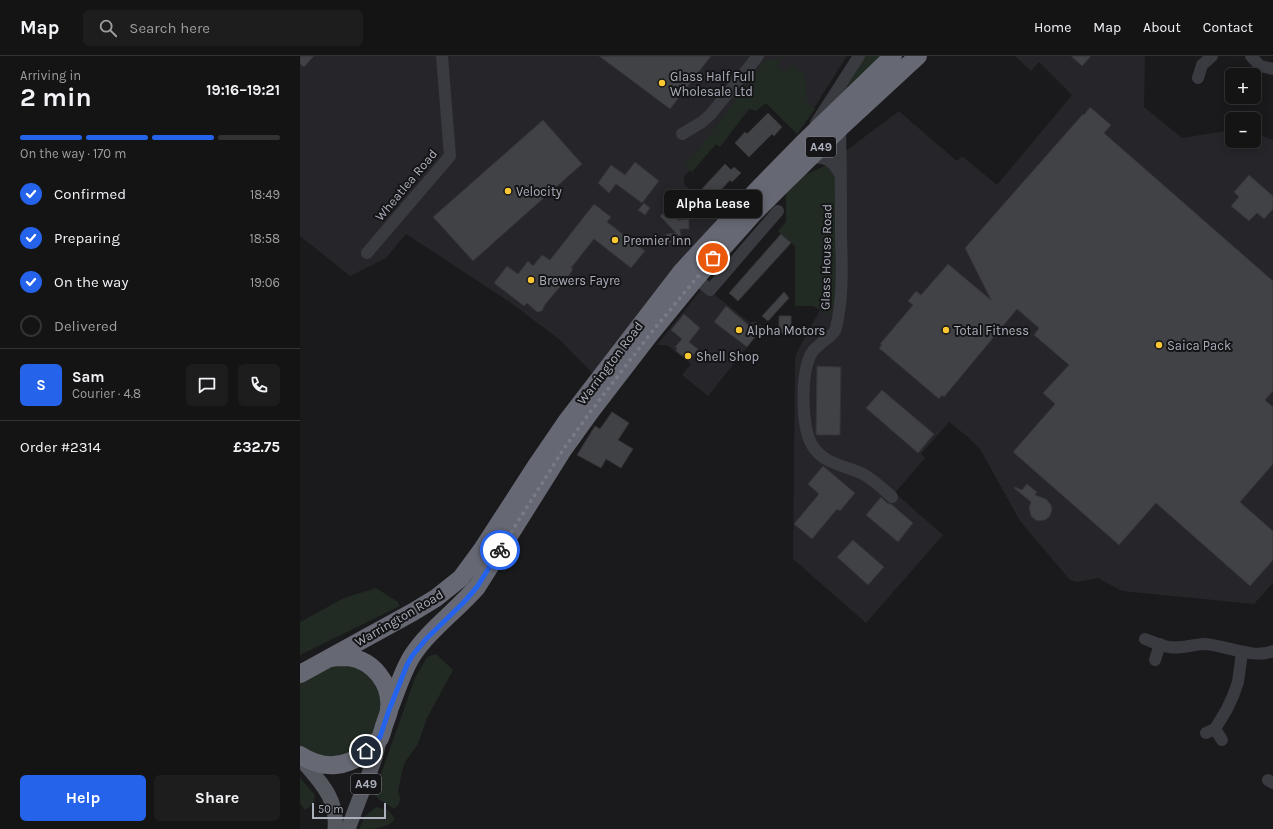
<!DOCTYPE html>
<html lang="en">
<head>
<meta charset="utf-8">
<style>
	body { margin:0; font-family:Karla,sans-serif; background:#1d1d1e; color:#f1f3f6; height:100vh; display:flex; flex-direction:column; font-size:15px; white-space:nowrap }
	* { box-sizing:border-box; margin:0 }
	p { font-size:13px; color:#9d9ea0 }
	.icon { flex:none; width:22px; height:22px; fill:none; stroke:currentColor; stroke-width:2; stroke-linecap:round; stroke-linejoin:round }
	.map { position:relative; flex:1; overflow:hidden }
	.drawer { display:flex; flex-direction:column; background:#141415; width:300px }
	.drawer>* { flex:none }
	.buttons { position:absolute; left:925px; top:12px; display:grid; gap:8px }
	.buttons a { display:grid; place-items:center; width:36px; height:36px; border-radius:6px; background:#141415; box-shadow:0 2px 10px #0003,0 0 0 1px #333334; font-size:20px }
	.scale { position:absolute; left:12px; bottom:10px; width:74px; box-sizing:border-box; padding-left:4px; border:2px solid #acafbc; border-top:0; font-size:11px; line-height:14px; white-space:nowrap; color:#acafbc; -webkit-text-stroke:3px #151517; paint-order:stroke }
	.pin { position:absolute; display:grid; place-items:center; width:34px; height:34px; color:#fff; margin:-17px; border:2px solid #fff; border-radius:50%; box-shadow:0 1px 4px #0007 }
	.courier { position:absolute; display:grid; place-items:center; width:40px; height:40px; margin:-20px; border:3px solid #2563eb; border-radius:50%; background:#fff; color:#222; box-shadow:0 1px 5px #0007 }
	.bubble { position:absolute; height:28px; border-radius:6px; background:#141415; box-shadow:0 2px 10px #0003,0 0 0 1px #333334; font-size:13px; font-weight:700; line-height:28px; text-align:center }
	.summary em { font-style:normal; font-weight:700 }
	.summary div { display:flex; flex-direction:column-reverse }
	.summary { display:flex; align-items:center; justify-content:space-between; height:68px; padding:0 20px }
	h1 { font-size:26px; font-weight:700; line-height:30px }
	.bar { display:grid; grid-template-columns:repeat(4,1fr); gap:6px 4px; align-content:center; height:48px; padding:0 20px }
	.bar i { height:5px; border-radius:3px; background:#333334 }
	.bar .current { background:#2563eb }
	.bar p { grid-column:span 4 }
	.line { display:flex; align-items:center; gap:10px; padding:0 20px; border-top:1px solid #333334 }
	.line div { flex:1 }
	.round { display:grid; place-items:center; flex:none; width:42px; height:42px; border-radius:6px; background:#1d1d1e }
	ol { padding:0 20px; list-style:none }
	li { display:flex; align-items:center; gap:12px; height:44px }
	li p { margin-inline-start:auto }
	li .icon { padding:4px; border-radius:50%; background:#2563eb; color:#fff; stroke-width:4 }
	li:last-child { color:#9d9ea0 }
	li i { width:22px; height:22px; border:2px solid #333334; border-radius:50% }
	.action { display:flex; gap:8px; margin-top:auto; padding:8px 20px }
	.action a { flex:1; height:46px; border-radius:6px; background:#2563eb; color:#fff; font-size:16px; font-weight:700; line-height:46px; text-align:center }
	.action a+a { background:#1d1d1e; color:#f1f3f6 }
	header { display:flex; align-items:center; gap:24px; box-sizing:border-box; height:56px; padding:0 20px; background:#141415; border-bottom:1px solid #333334 }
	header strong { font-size:19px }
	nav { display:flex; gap:22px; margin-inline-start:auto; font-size:14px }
	.search { width:280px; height:36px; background:#1d1d1e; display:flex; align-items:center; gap:10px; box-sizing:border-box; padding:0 14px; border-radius:6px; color:#9d9ea0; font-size:15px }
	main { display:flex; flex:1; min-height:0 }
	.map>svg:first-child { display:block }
	.built { fill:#262529 }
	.green { fill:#212b23 }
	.building { fill:#414246; stroke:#343338 }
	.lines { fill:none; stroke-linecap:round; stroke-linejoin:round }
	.minor { stroke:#3a3b41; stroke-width:12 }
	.major { stroke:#565860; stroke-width:15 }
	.highway { stroke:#666873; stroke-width:18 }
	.done { stroke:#797b84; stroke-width:4; stroke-dasharray:0 7.2 }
	.route { stroke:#2563eb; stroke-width:5 }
	.poi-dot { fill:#fbc733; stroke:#151517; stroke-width:1.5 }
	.labels { text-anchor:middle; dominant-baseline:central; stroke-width:4; stroke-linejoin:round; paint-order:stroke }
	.shield { fill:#151517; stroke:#7f818a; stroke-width:1 }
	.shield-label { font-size:12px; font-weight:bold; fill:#acafbc }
	.poi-label { font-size:13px; fill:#acafbc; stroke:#151517; text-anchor:start }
	.street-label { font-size:13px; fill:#acafbc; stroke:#151517 }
</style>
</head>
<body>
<header>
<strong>Map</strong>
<div class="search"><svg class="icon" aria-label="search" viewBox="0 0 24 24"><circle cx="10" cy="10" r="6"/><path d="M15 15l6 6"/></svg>Search here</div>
<nav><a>Home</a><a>Map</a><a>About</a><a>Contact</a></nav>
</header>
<main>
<section class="drawer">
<div class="summary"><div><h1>2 min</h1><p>Arriving in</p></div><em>19:16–19:21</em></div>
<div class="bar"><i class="current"></i><i class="current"></i><i class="current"></i><i></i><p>On the way · 170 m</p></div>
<ol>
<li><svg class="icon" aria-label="check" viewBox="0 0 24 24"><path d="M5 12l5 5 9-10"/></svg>Confirmed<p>18:49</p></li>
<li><svg class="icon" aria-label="check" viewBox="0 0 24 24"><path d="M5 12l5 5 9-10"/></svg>Preparing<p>18:58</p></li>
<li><svg class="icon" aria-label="check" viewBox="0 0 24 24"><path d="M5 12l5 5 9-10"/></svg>On the way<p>19:06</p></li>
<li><i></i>Delivered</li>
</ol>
<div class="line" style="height:72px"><b class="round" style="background:#2563eb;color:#fff">S</b><div><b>Sam</b><p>Courier · 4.8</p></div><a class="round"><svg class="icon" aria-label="chat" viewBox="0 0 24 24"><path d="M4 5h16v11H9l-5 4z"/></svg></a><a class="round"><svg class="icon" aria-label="phone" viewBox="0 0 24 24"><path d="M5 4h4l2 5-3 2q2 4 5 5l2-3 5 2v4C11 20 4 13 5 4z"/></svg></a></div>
<div class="line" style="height:52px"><div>Order #2314</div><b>£32.75</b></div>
<div class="action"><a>Help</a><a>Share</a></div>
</section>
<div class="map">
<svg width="973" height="773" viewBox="0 0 973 773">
	<rect width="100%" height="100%" fill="#1a1a1c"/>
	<g class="built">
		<path d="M0 0H547L510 58 466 33 413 88 384 121V128L419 161 294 319 260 284 211 247 106 178 86 202 50 220 0 180Z"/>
		<path d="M715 0H845L844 51 882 82 932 74V85H954V77L973 84V527L954 548 822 535 798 522 777 526 770 524 720 465 680 393 669 382 649 366 621 398 625 402 595 437 643 479 566 567 493 503 495 304 497 296 520 254 529 258 527 109 599 55 616 70 657 105 662 100 697 129 772 39 739 6 731 15Z"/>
		<path d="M404 230 450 267 455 265 463 271 408 340 382 319 391 308 367 289H357Z"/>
	</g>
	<g class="green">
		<path d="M480 0 482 2 477 10 486 16 491 9 504 18 507 40V46L515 53 497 78 466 47 456 55 449 53 420 91 416 88 392 116 385 110 406 84 465 5 471 3H478Z"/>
		<path d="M564 0H583L543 40 540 37Z"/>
		<path d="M527 109 535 123 536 235 534 248 529 259 513 250H495V190L478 175 486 166V134L498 122Z"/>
		<path d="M76 532 98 546 100 550 0 599V566L44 542Z"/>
		<path d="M136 598 153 614 127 662 118 688 105 706 102 715 98 736 100 742 99 748 94 753 80 744 74 738 115 622 127 601Z"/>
		<path d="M35 608H58L83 636 79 668 66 687 35 704 0 692V627Z"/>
		<path d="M0 722 15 739 13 748 5 754 0 747Z"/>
		<path d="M76 751 88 754 95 763C88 773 71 773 59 773L65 760Z"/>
	</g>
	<g class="building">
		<path d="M0 0H14L4 11 0 8Z"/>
		<path d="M299 0H411L370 53Z"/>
		<path d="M771 0H791L782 10Z"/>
		<path d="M790 51 811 69 804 77 973 225V335L965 344 973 351V408L940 446 973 475V504L950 530 856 447 819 489 713 396 755 348 743 337 769 309 734 279 739 272 717 253 644 341 642 339 639 343 579 292 582 289 580 288 613 249 608 245 616 235 621 239 648 208 691 244 665 192 783 58 784 59Z"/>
		<path d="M468 57 482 71 474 80 472 78 449 101 435 87 445 76 447 78Z"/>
		<path d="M243 64 282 108 173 205 133 161Z"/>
		<path d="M335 106 359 125 342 147 316 128 309 137 298 127 311 109 325 119Z"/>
		<path d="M425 108 431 114 434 111 441 117 432 126 430 124 419 136 421 138 412 146 400 135Z"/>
		<path d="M949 119 973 140V153L964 163 957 157 949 165 931 150 939 141 934 136Z"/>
		<path d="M344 147 350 152 345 159 338 154Z"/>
		<path d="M294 148 311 161 307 166 345 195 331 212 294 183 271 212 273 213 268 221 244 250V251L242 255 237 256 227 247 224 250 194 227 207 210 218 218 228 205 233 210 242 199 250 204Z"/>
		<path d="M368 153 378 164 389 163V173H380L381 182 376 177 377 186 367 187 366 178 376 177 360 160Z"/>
		<path d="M481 178 491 187 438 245 429 237Z"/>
		<path d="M484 236 489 242 468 265 462 260Z"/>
		<path d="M426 250 458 277 447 291 414 266Z"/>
		<path d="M384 258 400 272 389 286 398 293 389 305 376 295 377 292 375 291 382 283 371 274Z"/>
		<path d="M479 260H491V277H482L479 275Z"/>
		<path d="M517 310 541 311 540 379H516Z"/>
		<path d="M582 334 634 378 618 397 566 352Z"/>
		<path d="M312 356 329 367 318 384 333 393 321 412 306 403 301 412 277 399 295 370 300 373Z"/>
		<path d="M523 410 555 437 540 455 537 453 512 483 494 468 519 438 508 428Z"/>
		<path d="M727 428 737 436 735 439 746 443 751 449 752 453 750 460 745 464 737 465 731 460 729 452 731 446 714 432 715 431 722 434Z"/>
		<path d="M581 441 587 447 591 448 613 467 598 486 566 459Z"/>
		<path d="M553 484 584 511 568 529 537 501Z"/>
	</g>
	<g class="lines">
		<g class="minor">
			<path d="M951 0 960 10 973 13"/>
			<path d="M898 22 902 9 912 0"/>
			<path d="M516 67 559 0"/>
			<path d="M540 72C541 109 541 145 541 181 542 212 543 242 536 272 535 279 518 288 513 295 500 313 501 371 512 389 524 409 545 409 563 418 574 424 583 433 592 441"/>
			<path d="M382 78 402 66 410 59 458 0"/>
			<path d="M509 102C527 100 533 105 541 120"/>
			<path d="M67 197 150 100 142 0"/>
			<path d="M396 222 410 234 478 155"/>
			<path d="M845 583C853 586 861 590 869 591 880 593 891 589 903 588 923 588 954 604 973 595"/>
			<path d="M855 604 860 588"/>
			<path d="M915 673 922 684"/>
			<path d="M906 677 915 673 927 653 933 640 938 626 942 596"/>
			<path d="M968 724 973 727"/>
		</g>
		<g class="major">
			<path d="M0 702C19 725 38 741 35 773"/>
			<path d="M48 773 75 702 80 681"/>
		</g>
		<g class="highway">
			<path d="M0 618 113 556 136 542 161 522 183 492 238 407 266 366 382 215 456 135 502 88 593 0"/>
			<path d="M89 654C96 637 102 616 112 600 128 575 157 554 177 531L263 394 291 355 351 277 396 222 453 158 478 133 540 72 618 0"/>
			<path d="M0 699C25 715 48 712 69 693 73 689 77 686 80 682 82 678 83 672 85 667 86 663 89 658 89 653 92 628 73 604 48 601 42 601 36 601 30 602"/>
		</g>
	</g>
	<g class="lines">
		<path class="done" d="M200 494 263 394 291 355 351 277 413 202"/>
		<path class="route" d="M66 695 80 681 89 654 107 609 112 600 126 583 164 546 177 531 200 494"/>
	</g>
	<g class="poi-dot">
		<circle cx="362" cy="27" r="4"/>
		<circle cx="208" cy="135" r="4"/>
		<circle cx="315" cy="184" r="4"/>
		<circle cx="231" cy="224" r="4"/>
		<circle cx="439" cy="274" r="4"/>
		<circle cx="646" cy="274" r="4"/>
		<circle cx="859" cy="289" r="4"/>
		<circle cx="388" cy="300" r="4"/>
	</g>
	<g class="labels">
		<g class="shield">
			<rect x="506" y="81" width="30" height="20" rx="3"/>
			<rect x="51" y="718" width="30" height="20" rx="3"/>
		</g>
		<g class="shield-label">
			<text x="521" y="91">A49</text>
			<text x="66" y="728">A49</text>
		</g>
		<g class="poi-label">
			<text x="370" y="20">Glass Half Full<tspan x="370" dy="15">Wholesale Ltd</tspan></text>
			<text x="216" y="135">Velocity</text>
			<text x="323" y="184">Premier Inn</text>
			<text x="239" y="224">Brewers Fayre</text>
			<text x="447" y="274">Alpha Motors</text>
			<text x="654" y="274">Total Fitness</text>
			<text x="867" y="289">Saica Pack</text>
			<text x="396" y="300">Shell Shop</text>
		</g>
		<g class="street-label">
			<text transform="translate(106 129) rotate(-50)">Wheatlea Road</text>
			<text transform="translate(526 201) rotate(-89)">Glass House Road</text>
			<text transform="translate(310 307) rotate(-53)">Warrington Road</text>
			<text transform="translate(99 562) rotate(-30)">Warrington Road</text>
		</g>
	</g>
</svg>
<div class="buttons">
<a>+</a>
<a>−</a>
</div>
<div class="scale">50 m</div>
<div class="pin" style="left:413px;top:202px;background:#ea580c"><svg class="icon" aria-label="bag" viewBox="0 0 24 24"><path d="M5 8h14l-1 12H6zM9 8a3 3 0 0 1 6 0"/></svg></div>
<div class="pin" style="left:66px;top:695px;background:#1f2937"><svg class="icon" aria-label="home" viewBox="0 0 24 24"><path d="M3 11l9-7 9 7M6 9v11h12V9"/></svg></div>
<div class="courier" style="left:200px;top:494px"><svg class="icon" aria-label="bike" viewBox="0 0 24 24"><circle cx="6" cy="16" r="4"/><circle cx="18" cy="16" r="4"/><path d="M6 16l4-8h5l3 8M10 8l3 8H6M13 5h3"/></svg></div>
<div class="bubble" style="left:364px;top:134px;width:98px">Alpha Lease</div>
</div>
</main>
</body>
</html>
